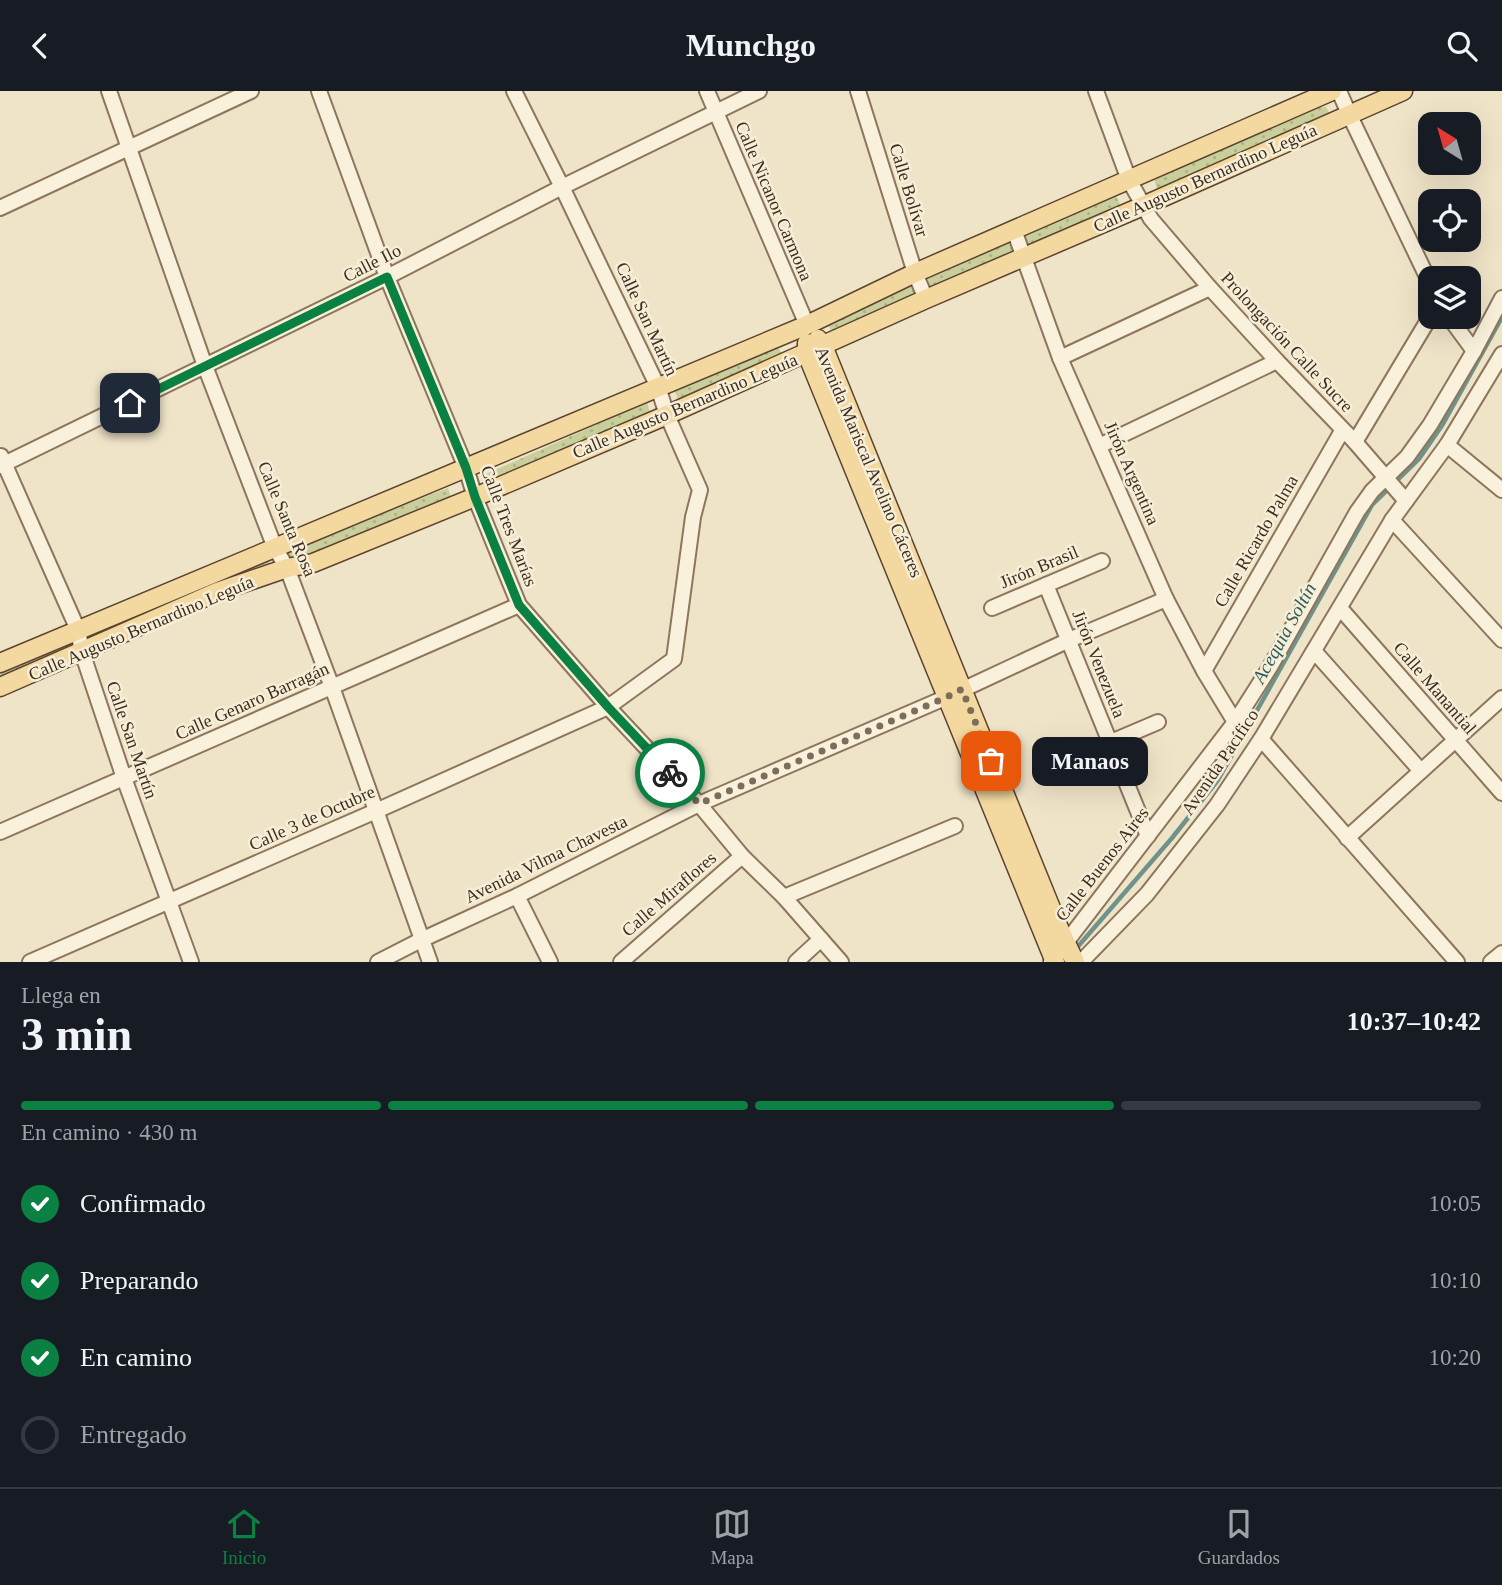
<!DOCTYPE html>
<html lang="es">
<head>
<meta charset="utf-8">
<style>
	body { margin:0; font-family:"Times New Roman",serif; background:#242831; color:#f1f3f6; height:100vh; display:flex; flex-direction:column; font-size:26px; white-space:nowrap }
	* { box-sizing:border-box; margin:0 }
	p { font-size:23px; color:#9ea1a6 }
	.icon { flex:none; width:38px; height:38px; fill:none; stroke:currentColor; stroke-width:2; stroke-linecap:round; stroke-linejoin:round }
	.map { position:relative; height:871px; overflow:hidden }
	.drawer { display:flex; flex-direction:column; background:#171b24; flex:1 }
	.drawer>* { flex:none }
	.needle { width:46px; rotate:323deg }
	.tools { position:absolute; left:1418px; top:21px; display:grid; gap:14px }
	.tools a { display:grid; place-items:center; width:63px; height:63px; border-radius:14px; background:#171b24; box-shadow:0 7px 28px #0002; font-size:35px }
	.pin { position:absolute; display:grid; place-items:center; width:60px; height:60px; color:#fff; margin:-30px; border-radius:14px; box-shadow:0 4px 10px #0006 }
	.courier { position:absolute; display:grid; place-items:center; width:70px; height:70px; margin:-35px; border:5px solid #0b8043; border-radius:50%; background:#fff; color:#222; box-shadow:0 2px 9px #0007 }
	.bubble { position:absolute; height:49px; border-radius:14px; background:#171b24; box-shadow:0 7px 28px #0002; font-size:23px; font-weight:700; line-height:49px; text-align:center }
	.summary em { font-style:normal; font-weight:700 }
	.summary div { display:flex; flex-direction:column-reverse }
	.summary { display:flex; align-items:center; justify-content:space-between; height:119px; padding:0 21px }
	h1 { font-size:46px; font-weight:700; line-height:52px }
	.bar { display:grid; grid-template-columns:repeat(4,1fr); gap:10px 7px; align-content:center; height:84px; padding:0 21px }
	.bar i { height:9px; border-radius:5px; background:#363941 }
	.bar .current { background:#0b8043 }
	.bar p { grid-column:span 4 }
	ol { padding:0 21px; list-style:none }
	li { display:flex; align-items:center; gap:21px; height:77px }
	li p { margin-inline-start:auto }
	li .icon { padding:7px; border-radius:50%; background:#0b8043; color:#fff; stroke-width:4 }
	li:last-child { color:#9ea1a6 }
	li i { width:38px; height:38px; border:4px solid #363941; border-radius:50% }
	header { display:flex; justify-content:space-between; align-items:center; height:91px; padding:0 21px; background:#171b24; font-size:32px; font-weight:700 }
	.tab-bar { display:flex; justify-content:space-around; align-items:center; height:98px; border-top:2px solid #363941; background:#171b24; font-size:19px; color:#9ea1a6 }
	.tab-bar a { display:grid; justify-items:center; gap:4px }
	.tab-bar .current { color:#0b8043 }
	.map>svg:first-child { display:block }
	.garden { fill:url(#garden-dots) }
	.lines { fill:none; stroke-linecap:round; stroke-linejoin:round }
	.stream { stroke:#6f938a; stroke-width:4.5 }
	.minor-casing { stroke:#8d765c; stroke-width:18 }
	.major-casing { stroke:#5b4430; stroke-width:21 }
	.minor { stroke:#faf1dc; stroke-width:14 }
	.major { stroke:#f3d9a0; stroke-width:18 }
	.done { stroke:#7c6e5b; stroke-width:7; stroke-dasharray:0 12.6 }
	.route { stroke:#0b8043; stroke-width:9 }
	.labels { text-anchor:middle; dominant-baseline:central; stroke-width:5; stroke-linejoin:round; paint-order:stroke }
	.street-label { font-size:18px; fill:#3d2e20; stroke:#f7eed8 }
	.water-label { font-size:19px; font-style:italic; fill:#2f5d5a; stroke:#f7eed8 }
</style>
</head>
<body>
<header><svg class="icon" aria-label="back" viewBox="0 0 24 24"><path d="M15 5l-7 7 7 7"/></svg>Munchgo<svg class="icon" aria-label="search" viewBox="0 0 24 24"><circle cx="10" cy="10" r="6"/><path d="M15 15l6 6"/></svg></header>
<div class="map">
<svg width="1502" height="871" viewBox="0 0 1502 871">
	<defs>
		<pattern id="garden-dots" width="8" height="8" patternUnits="userSpaceOnUse" patternTransform="scale(1.75)"><rect width="8" height="8" fill="#c9cf9b"/><path d="M2 2h.1M6 6h.1" fill="none" stroke="#aeb285" stroke-width="1.8" stroke-linecap="round"/></pattern>
	</defs>
	<rect width="100%" height="100%" fill="#f0e4c8"/>
	<g class="garden">
		<path d="M1326 16 1331 26 1157 98 1154 88 1312 17Z"/>
		<path d="M1116 105 1122 117 832 242 827 231 920 189Z"/>
		<path d="M776 252 781 262 678 308 674 299Z"/>
		<path d="M647 311 650 323 488 393 484 384Z"/>
		<path d="M448 397 452 410 293 471 286 459Z"/>
		<path d="M267 465 269 474 90 550 88 540Z"/>
		<path d="M67 549 70 559 0 588V577Z"/>
	</g>
	<g class="lines">
		<path class="stream" d="M1074 860 1172 747 1218 689 1372 414 1419 368 1443 333 1502 226"/>
		<g class="minor-casing">
			<g id="minor">
				<path d="M109 0 205 275 275 457 287 477 332 596 430 871"/>
				<path d="M319 0 387 186 466 377 475 406 519 514 608 616 699 713 742 765 784 806 841 871"/>
				<path d="M707 0 807 234"/>
				<path d="M858 0 915 182 926 208"/>
				<path d="M1096 0 1129 89 1151 128 1210 197 1277 270 1355 351 1406 410"/>
				<path d="M1339 0 1349 23 1430 192"/>
				<path d="M0 117 251 0"/>
				<path d="M1014 139 1060 267 1166 508 1204 580 1235 631"/>
				<path d="M1449 226 1474 260"/>
				<path d="M1060 267 1210 197"/>
				<path d="M1355 351 1430 226"/>
				<path d="M1447 354 1502 399"/>
				<path d="M1099 355 1277 270"/>
				<path d="M1 365 78 539 82 561 124 687 191 871"/>
				<path d="M0 375 387 186 562 96 759 0"/>
				<path d="M1392 429 1502 549"/>
				<path d="M1046 494 1148 745"/>
				<path d="M992 517 1102 470"/>
				<path d="M1340 517 1502 702"/>
				<path d="M1314 560 1421 680"/>
				<path d="M1204 580 1342 340"/>
				<path d="M1261 648 1457 871"/>
				<path d="M1057 674 1158 631"/>
				<path d="M0 741 519 514"/>
				<path d="M1347 747 1502 607"/>
				<path d="M517 805 550 871"/>
				<path d="M784 806 955 735"/>
				<path d="M30 871 376 720 608 616 674 568 693 426 700 399 667 324 658 296 562 96 514 0"/>
				<path d="M378 871 421 849 517 805 699 713 947 606 1069 549 1166 508"/>
				<path d="M621 871 742 765"/>
				<path d="M796 871 821 848"/>
				<path d="M1051 871 1235 631 1270 576 1357 421 1372 400 1407 366 1430 334 1474 260 1502 207"/>
				<path d="M1081 871 1147 803 1217 714 1261 648 1392 429 1447 354 1502 263"/>
				<path d="M1491 871 1502 862"/>
			</g>
		</g>
		<g class="major-casing">
			<g id="major">
				<path d="M818 248 823 255 1059 837 1075 871"/>
				<path d="M807 252V263L1055 871"/>
				<path d="M0 572 807 234 915 182 1332 0"/>
				<path d="M0 596 217 501 287 477 313 472 475 406 667 324 926 208 1143 115 1403 0"/>
			</g>
		</g>
		<use href="#minor" class="minor"/>
		<use href="#major" class="major"/>
	</g>
	<g class="lines">
		<path class="done" d="M670 682 699 713 947 606 962 598 991 670"/>
		<path class="route" d="M130 312 387 186 466 377 475 406 519 514 608 616 670 682"/>
	</g>
	<g class="labels">
		<g class="street-label">
			<text transform="translate(1205 87) rotate(-24)">Calle Augusto Bernardino Leguía</text>
			<text transform="translate(909 99) rotate(73)">Calle Bolívar</text>
			<text transform="translate(774 110) rotate(67)">Calle Nicanor Carmona</text>
			<text transform="translate(372 172) rotate(-27)">Calle Ilo</text>
			<text transform="translate(647 228) rotate(65)">Calle San Martín</text>
			<text transform="translate(1287 251) rotate(47)">Prolongación Calle Sucre</text>
			<text transform="translate(685 315) rotate(-23)">Calle Augusto Bernardino Leguía</text>
			<text transform="translate(869 371) rotate(67)">Avenida Mariscal Avelino Cáceres</text>
			<text transform="translate(1132 382) rotate(66)">Jirón Argentina</text>
			<text transform="translate(287 428) rotate(67)">Calle Santa Rosa</text>
			<text transform="translate(509 435) rotate(69)">Calle Tres Marías</text>
			<text transform="translate(1256 450) rotate(-60)">Calle Ricardo Palma</text>
			<text transform="translate(1039 476) rotate(-23)">Jirón Brasil</text>
			<text transform="translate(141 537) rotate(-23)">Calle Augusto Bernardino Leguía</text>
			<text transform="translate(1099 573) rotate(68)">Jirón Venezuela</text>
			<text transform="translate(1435 597) rotate(49)">Calle Manantial</text>
			<text transform="translate(252 610) rotate(-24)">Calle Genaro Barragán</text>
			<text transform="translate(132 649) rotate(71)">Calle San Martín</text>
			<text transform="translate(1220 671) rotate(-56)">Avenida Pacífico</text>
			<text transform="translate(312 727) rotate(-24)">Calle 3 de Octubre</text>
			<text transform="translate(546 768) rotate(-26)">Avenida Vilma Chavesta</text>
			<text transform="translate(1102 773) rotate(-52)">Calle Buenos Aires</text>
			<text transform="translate(669 803) rotate(-41)">Calle Miraflores</text>
		</g>
		<g class="water-label">
			<text transform="translate(1284 542) rotate(-61)">Acequia Soltín</text>
		</g>
	</g>
</svg>
<div class="tools">
<a><svg class="needle" viewBox="-14 -14 28 28"><path d="M0-13l5 13h-10z" fill="#e53935"/><path d="M0 13l5-13h-10z" fill="#9ea1a6"/></svg></a>
<a><svg class="icon" aria-label="locate" viewBox="0 0 24 24"><circle cx="12" cy="12" r="6"/><path d="M12 2v4M12 18v4M2 12h4M18 12h4"/></svg></a>
<a><svg class="icon" aria-label="layers" viewBox="0 0 24 24"><path d="M12 4l9 5-9 5-9-5zM3 14l9 5 9-5"/></svg></a>
</div>
<div class="pin" style="left:991px;top:670px;background:#ea580c"><svg class="icon" aria-label="bag" viewBox="0 0 24 24"><path d="M5 8h14l-1 12H6zM9 8a3 3 0 0 1 6 0"/></svg></div>
<div class="pin" style="left:130px;top:312px;background:#1f2937"><svg class="icon" aria-label="home" viewBox="0 0 24 24"><path d="M3 11l9-7 9 7M6 9v11h12V9"/></svg></div>
<div class="courier" style="left:670px;top:682px"><svg class="icon" aria-label="bike" viewBox="0 0 24 24"><circle cx="6" cy="16" r="4"/><circle cx="18" cy="16" r="4"/><path d="M6 16l4-8h5l3 8M10 8l3 8H6M13 5h3"/></svg></div>
<div class="bubble" style="left:1032px;top:646px;width:116px">Manaos</div>
</div>
<section class="drawer">
<div class="summary"><div><h1>3 min</h1><p>Llega en</p></div><em>10:37–10:42</em></div>
<div class="bar"><i class="current"></i><i class="current"></i><i class="current"></i><i></i><p>En camino · 430 m</p></div>
<ol>
<li><svg class="icon" aria-label="check" viewBox="0 0 24 24"><path d="M5 12l5 5 9-10"/></svg>Confirmado<p>10:05</p></li>
<li><svg class="icon" aria-label="check" viewBox="0 0 24 24"><path d="M5 12l5 5 9-10"/></svg>Preparando<p>10:10</p></li>
<li><svg class="icon" aria-label="check" viewBox="0 0 24 24"><path d="M5 12l5 5 9-10"/></svg>En camino<p>10:20</p></li>
<li><i></i>Entregado</li>
</ol>
</section>
<nav class="tab-bar">
<a class="current"><svg class="icon" aria-label="home" viewBox="0 0 24 24"><path d="M3 11l9-7 9 7M6 9v11h12V9"/></svg>Inicio</a>
<a><svg class="icon" aria-label="map" viewBox="0 0 24 24"><path d="M3 6l6-2 6 2 6-2v14l-6 2-6-2-6 2zM9 4v14M15 6v14"/></svg>Mapa</a>
<a><svg class="icon" aria-label="saved" viewBox="0 0 24 24"><path d="M7 4h10v16l-5-4-5 4z"/></svg>Guardados</a>
</nav>
</body>
</html>
